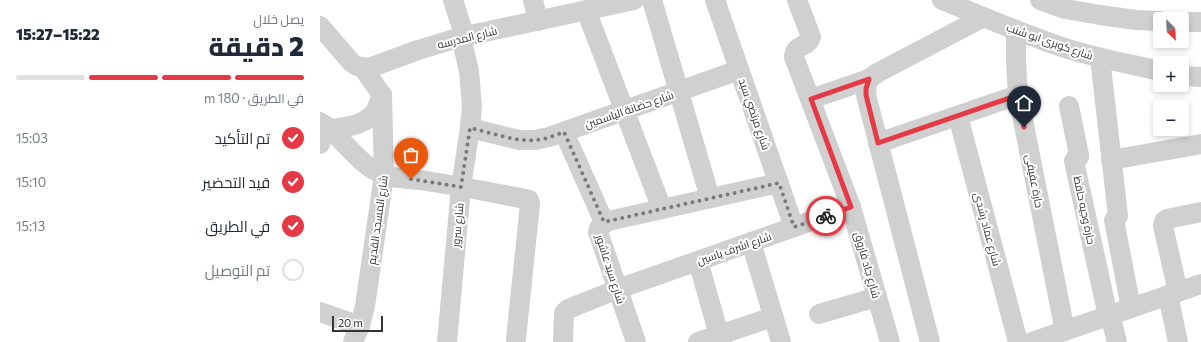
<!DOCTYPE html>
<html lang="ar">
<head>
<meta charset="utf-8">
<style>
	body { margin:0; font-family:Commissioner,Cairo,sans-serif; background:#f6f6f7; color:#1f2937; direction:rtl; height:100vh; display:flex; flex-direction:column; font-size:15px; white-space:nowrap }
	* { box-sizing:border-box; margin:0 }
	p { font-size:13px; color:#747a83 }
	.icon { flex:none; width:22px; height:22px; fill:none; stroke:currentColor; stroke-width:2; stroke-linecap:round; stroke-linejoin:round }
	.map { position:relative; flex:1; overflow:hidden; direction:ltr }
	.side { display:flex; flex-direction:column; background:#fff; width:320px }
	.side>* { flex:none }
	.needle { width:26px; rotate:156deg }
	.buttons { position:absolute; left:833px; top:12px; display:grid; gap:8px }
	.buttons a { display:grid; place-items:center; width:36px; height:36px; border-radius:4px; background:#fff; box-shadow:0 2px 6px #0003; font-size:20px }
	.scale { position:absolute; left:12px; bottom:10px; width:51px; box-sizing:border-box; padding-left:4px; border:2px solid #333; border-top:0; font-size:11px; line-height:14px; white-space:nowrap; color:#333; -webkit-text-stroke:3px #fff; paint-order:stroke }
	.pin { position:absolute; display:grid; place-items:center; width:34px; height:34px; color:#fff; margin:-41px -17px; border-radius:50% 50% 50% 0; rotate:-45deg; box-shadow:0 0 4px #0007 }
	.pin .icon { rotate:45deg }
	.courier { position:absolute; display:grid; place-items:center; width:40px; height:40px; margin:-20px; border:3px solid #e63946; border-radius:50%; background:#fff; color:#222; box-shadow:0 1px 5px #0007 }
	.headline em { font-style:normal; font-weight:800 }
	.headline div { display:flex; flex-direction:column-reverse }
	.headline { display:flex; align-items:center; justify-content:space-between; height:68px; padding:0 16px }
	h1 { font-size:26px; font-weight:800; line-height:30px }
	.bar { display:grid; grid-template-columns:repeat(4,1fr); gap:6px 4px; align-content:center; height:48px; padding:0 16px }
	.bar i { height:5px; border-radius:3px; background:#e0e1e3 }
	.bar .selected { background:#e63946 }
	.bar p { grid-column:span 4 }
	ol { padding:0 16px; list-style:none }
	li { display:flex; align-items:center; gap:12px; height:44px }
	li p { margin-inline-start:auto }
	li .icon { padding:4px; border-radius:50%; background:#e63946; color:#fff; stroke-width:4 }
	li:last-child { color:#747a83 }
	li i { width:22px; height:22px; border:2px solid #e0e1e3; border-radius:50% }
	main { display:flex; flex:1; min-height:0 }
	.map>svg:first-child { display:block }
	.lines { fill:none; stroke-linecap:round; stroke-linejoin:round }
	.minor { stroke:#d0d0d0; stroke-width:20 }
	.done { stroke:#7a7a7a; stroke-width:4; stroke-dasharray:0 7.2 }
	.route { stroke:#e63946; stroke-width:5 }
	.labels { text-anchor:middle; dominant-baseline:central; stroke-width:4; stroke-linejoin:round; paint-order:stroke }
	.street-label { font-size:11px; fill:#333; stroke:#fff }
</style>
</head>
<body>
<main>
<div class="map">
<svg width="881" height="342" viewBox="0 0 881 342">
	<rect width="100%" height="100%" fill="#fff"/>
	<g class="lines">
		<g class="minor">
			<path d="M133 0 145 37"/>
			<path d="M213 0 218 21"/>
			<path d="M332 0 390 198"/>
			<path d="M395 0 474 227"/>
			<path d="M477 0 491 37C488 48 475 43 474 57L531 207 570 342"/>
			<path d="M622 0C664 17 705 35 748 49 778 58 809 64 840 71"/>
			<path d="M720 0 745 9 780 15 816 20 840 21"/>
			<path d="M266 10 342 209"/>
			<path d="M862 22H881"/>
			<path d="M0 26 32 63 37 66 49 68 98 50 141 37 314 0"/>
			<path d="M696 30V62L698 95 745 331"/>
			<path d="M780 58 798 216 794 220 811 308"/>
			<path d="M862 76 881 77"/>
			<path d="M491 99 549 79"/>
			<path d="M749 106 759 155V157L755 159 754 161 788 316"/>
			<path d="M638 116 698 342"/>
			<path d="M0 122C21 135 33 158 54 170 71 180 89 178 107 181 140 186 173 193 206 199L209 200 210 204 196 339"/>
			<path d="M150 128 199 140H215L229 137 419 70"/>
			<path d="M12 129C27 127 47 125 56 110 58 105 60 100 62 95L43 68"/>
			<path d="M244 132 284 222V224L279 228 278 232 316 342"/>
			<path d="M558 143 698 95"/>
			<path d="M0 144 6 126"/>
			<path d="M791 160 881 144"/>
			<path d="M284 222 459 183"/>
			<path d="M431 242 461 342"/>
			<path d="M378 261 401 342"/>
			<path d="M858 292 843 226 844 221 847 219 881 212"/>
			<path d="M848 295 858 342"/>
			<path d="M0 312 40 326"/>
			<path d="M499 314 557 297"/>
			<path d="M790 315 797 342"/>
			<path d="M33 342 40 326 45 306 64 175 62 95"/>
			<path d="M127 342 141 187 150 128 152 106 149 71 141 37"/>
			<path d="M243 342 244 313 248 309 298 289 531 207"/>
			<path d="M378 342 453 317"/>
			<path d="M610 342 546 95 547 84 549 79 557 73 664 17"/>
			<path d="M712 342 881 284"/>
		</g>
	</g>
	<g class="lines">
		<path class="done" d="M91 179 141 187 150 128C169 132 196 142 214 140 225 140 235 135 244 132L284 222 459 183 474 227 506 216"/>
		<path class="route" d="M506 216 531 207 491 99 549 79 546 89V95L558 143 698 95 704 127"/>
	</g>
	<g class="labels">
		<g class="street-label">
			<text transform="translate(147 37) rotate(-14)">شارع المدرسه</text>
			<text transform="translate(730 41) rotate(19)">شارع كوبرى ابو شنب</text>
			<text transform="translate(309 109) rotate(-19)">شارع حضانة الياسمين</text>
			<text transform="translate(435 114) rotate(71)">شارع مرتضي سيد</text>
			<text transform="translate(715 181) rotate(79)">حارة عفيفى</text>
			<text transform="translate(765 210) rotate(78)">حارة وجيه حافظ</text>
			<text transform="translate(57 220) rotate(-82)">شارع المسجد القديم</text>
			<text transform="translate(137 225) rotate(-85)">شارع سرور</text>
			<text transform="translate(668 229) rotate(75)">شارع عماد رشدى</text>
			<text transform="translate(414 248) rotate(-19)">شارع اشرف ياسين</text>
			<text transform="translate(548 265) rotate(74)">شارع جاد فاروق</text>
			<text transform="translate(291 269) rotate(72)">شارع سيد عاشور</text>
		</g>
	</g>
</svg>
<div class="buttons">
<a><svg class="needle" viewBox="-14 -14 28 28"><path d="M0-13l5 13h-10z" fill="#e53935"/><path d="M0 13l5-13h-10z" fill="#747a83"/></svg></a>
<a>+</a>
<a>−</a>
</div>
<div class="scale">20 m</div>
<div class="pin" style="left:91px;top:179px;background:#ea580c"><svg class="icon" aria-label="bag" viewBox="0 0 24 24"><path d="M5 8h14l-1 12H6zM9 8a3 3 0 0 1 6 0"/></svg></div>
<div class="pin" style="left:704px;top:127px;background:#1f2937"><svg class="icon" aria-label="home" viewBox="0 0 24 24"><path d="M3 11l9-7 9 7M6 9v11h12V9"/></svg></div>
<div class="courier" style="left:506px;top:216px"><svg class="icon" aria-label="bike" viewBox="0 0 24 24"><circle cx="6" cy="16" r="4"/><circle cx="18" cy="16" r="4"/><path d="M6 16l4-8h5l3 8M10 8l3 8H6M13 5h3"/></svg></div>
</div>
<section class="side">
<div class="headline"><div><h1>2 دقيقة</h1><p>يصل خلال</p></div><em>15:22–15:27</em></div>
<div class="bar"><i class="selected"></i><i class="selected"></i><i class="selected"></i><i></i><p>في الطريق · 180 m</p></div>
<ol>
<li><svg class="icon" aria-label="check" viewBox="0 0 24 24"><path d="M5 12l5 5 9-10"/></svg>تم التأكيد<p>15:03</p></li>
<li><svg class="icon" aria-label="check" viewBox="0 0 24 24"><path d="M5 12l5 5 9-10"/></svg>قيد التحضير<p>15:10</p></li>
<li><svg class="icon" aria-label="check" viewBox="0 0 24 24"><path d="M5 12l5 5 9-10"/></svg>في الطريق<p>15:13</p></li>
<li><i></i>تم التوصيل</li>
</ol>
</section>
</main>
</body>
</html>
